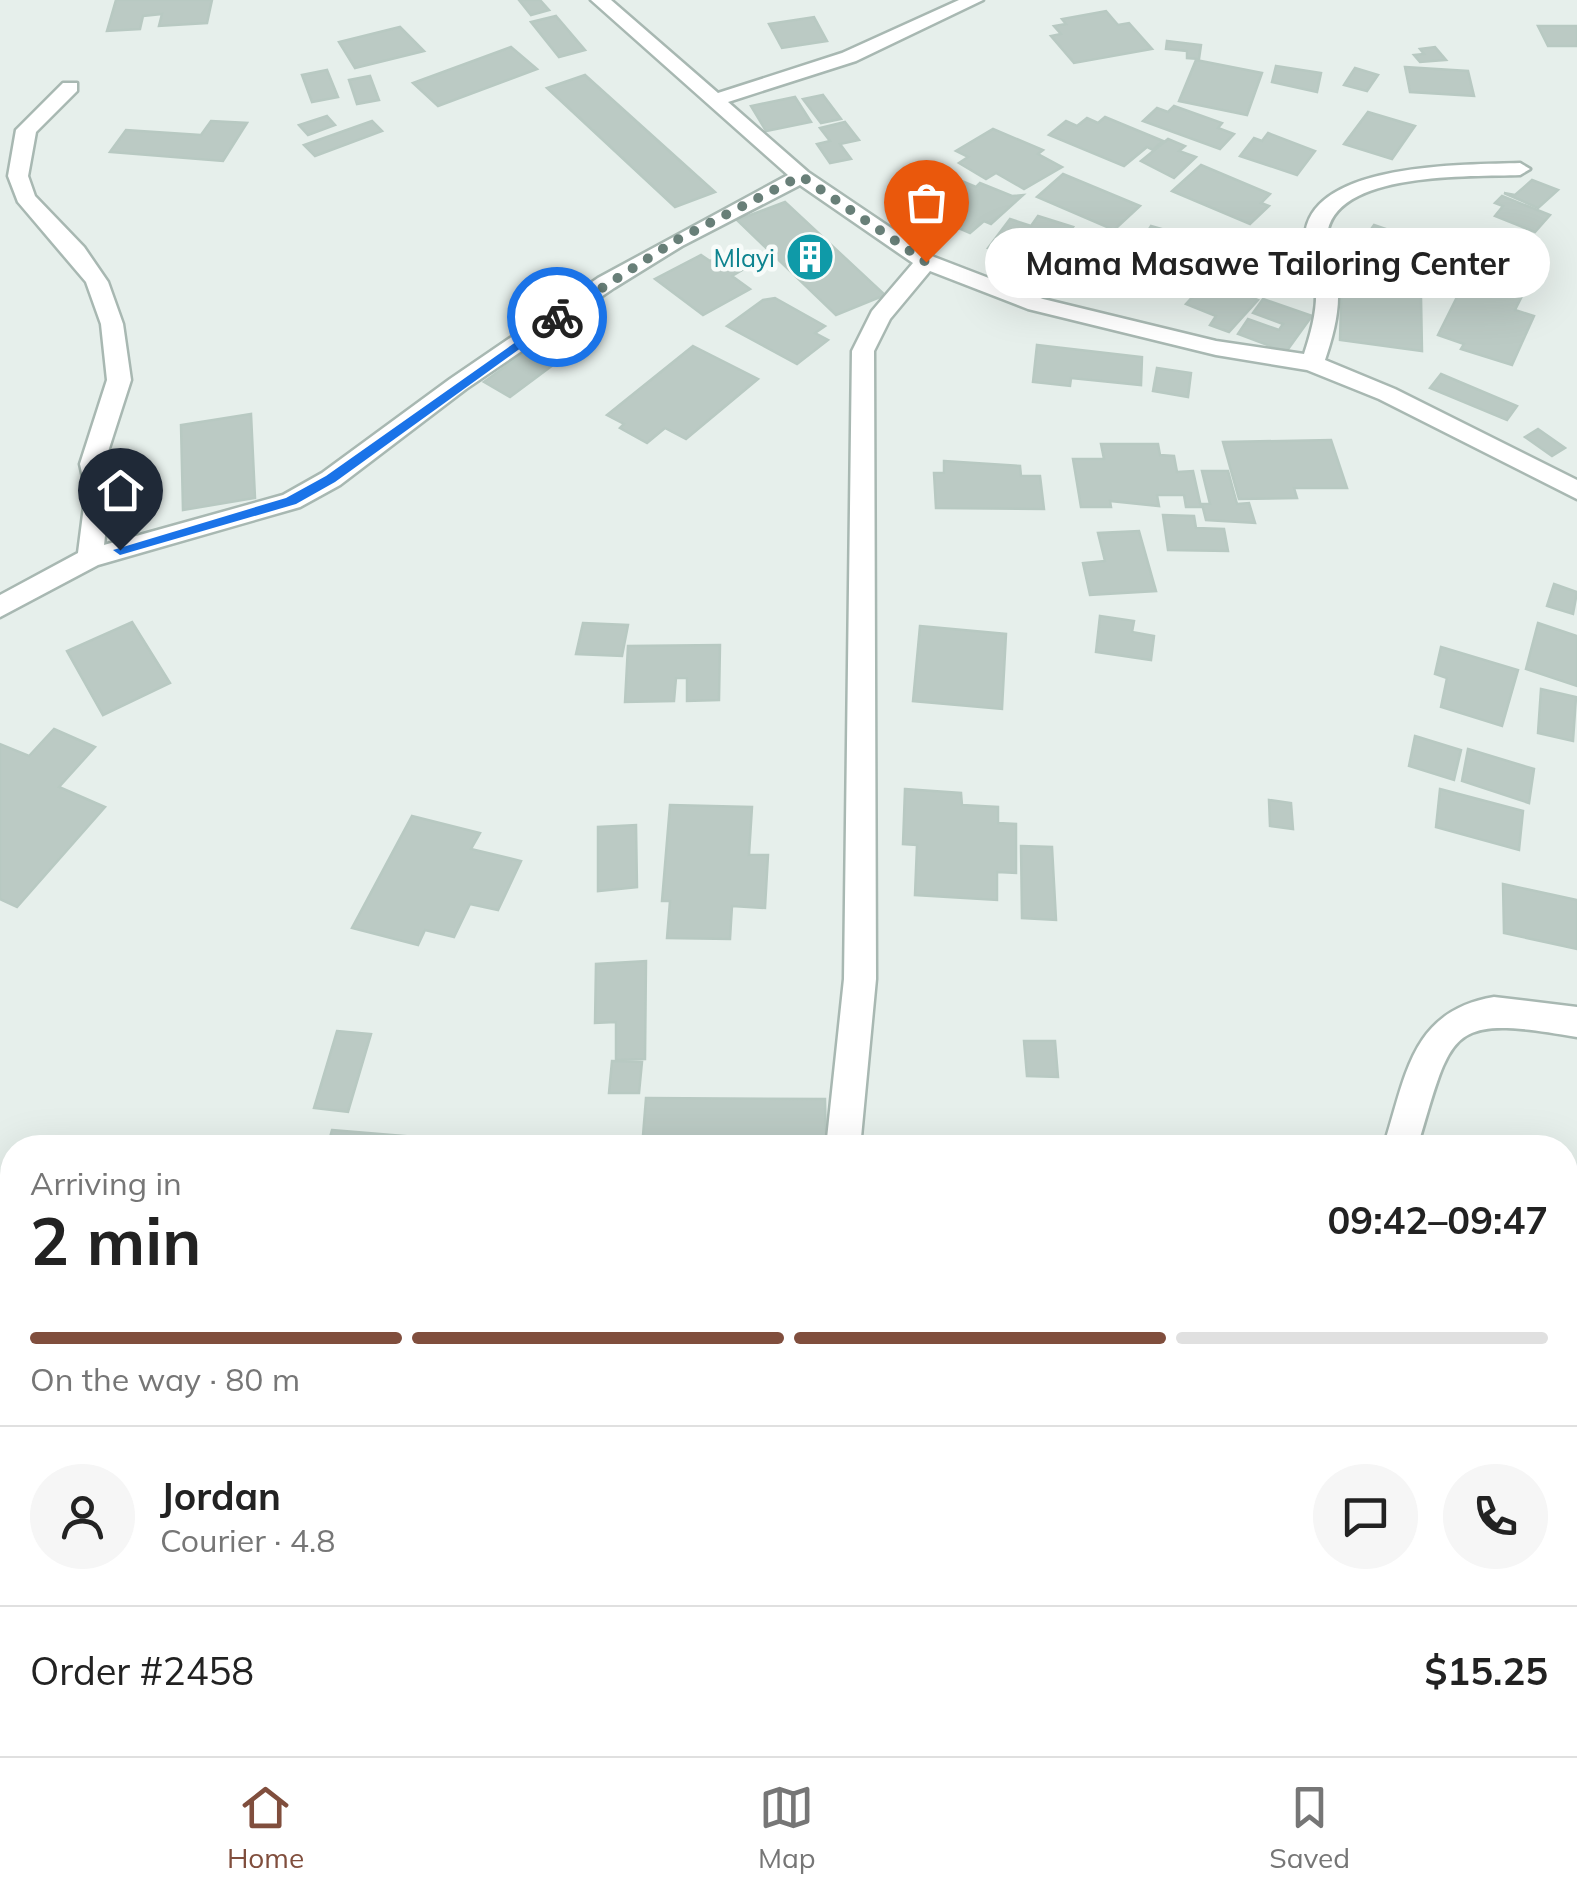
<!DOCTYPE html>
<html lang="en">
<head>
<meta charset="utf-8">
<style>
	body { margin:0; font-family:Mulish,sans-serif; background:#f6f6f6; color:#222; height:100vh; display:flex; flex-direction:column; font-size:38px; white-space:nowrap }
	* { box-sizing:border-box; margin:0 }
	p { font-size:32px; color:#767676 }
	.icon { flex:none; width:55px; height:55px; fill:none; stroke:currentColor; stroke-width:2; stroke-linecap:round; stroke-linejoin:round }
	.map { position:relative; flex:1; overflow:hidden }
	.details { position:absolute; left:0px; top:1135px; width:1578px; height:622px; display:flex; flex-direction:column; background:#fff; border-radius:40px 40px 0 0; box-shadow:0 10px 40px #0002 }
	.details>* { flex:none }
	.pin { position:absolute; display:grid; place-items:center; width:85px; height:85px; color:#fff; margin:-102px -42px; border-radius:50% 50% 50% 0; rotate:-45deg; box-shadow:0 0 10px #0007 }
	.pin .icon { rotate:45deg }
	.courier { position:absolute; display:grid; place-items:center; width:100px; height:100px; margin:-50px; border:8px solid #1a73e8; border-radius:50%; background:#fff; color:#222; box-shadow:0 2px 12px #0007 }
	.bubble { position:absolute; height:70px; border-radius:35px; background:#fff; box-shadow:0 10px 40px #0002; font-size:32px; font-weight:700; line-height:70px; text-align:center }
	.head em { font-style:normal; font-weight:700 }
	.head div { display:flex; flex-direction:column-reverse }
	.head { display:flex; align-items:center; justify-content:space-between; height:170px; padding:0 30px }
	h1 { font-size:65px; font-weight:700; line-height:75px }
	.bar { display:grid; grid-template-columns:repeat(4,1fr); gap:15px 10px; align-content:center; height:120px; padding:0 30px }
	.bar i { height:12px; border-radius:8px; background:#e0e0e0 }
	.bar .on { background:#804e3d }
	.bar p { grid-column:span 4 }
	.line { display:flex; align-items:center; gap:25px; padding:0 30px; border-top:2px solid #e0e0e0 }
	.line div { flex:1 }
	.round { display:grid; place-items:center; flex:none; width:105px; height:105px; border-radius:52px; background:#f6f6f6 }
	.tab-bar { display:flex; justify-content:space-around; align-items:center; height:140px; border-top:2px solid #e0e0e0; background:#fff; font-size:28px; color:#767676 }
	.tab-bar a { display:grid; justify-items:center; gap:5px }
	.tab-bar .on { color:#804e3d }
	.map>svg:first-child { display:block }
	.building { fill:#bbcac4; stroke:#b8c9c2; stroke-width:2.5 }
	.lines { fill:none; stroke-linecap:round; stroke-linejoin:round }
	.minor-casing { stroke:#a8b8b2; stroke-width:5 }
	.minor { fill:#fff; fill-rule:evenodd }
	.route { fill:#1a73e8 }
	.done { stroke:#687f78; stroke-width:10; stroke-dasharray:0 18 }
	.labels { text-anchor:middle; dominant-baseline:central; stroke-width:9; stroke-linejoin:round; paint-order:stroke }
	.far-culture-label { font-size:25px; fill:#0d838f; stroke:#f7fbf9; text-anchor:end }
</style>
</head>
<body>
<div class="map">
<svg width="1577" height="1756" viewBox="0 0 1577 1756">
	<rect width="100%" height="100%" fill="#e6efeb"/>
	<g class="building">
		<path d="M116 0H212L207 23 159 26 162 14 143 16 140 29 107 31Z"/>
		<path d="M519 0H540L549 10 531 15Z"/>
		<path d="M1106 11 1118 25 1129 23 1152 49 1074 63 1051 36 1061 34 1054 26 1066 24 1062 19Z"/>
		<path d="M556 16 585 50 559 57 531 22Z"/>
		<path d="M814 17 827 41 782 48 769 24Z"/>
		<path d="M1538 26H1577V46H1548Z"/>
		<path d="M400 27 424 51 355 68 339 42Z"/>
		<path d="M1167 41 1201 45 1199 59 1187 58V51L1166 49Z"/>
		<path d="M511 47 537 69 438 106 413 83Z"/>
		<path d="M1435 47 1446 60 1420 62 1414 55 1424 54 1420 49Z"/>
		<path d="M1196 60 1262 73 1247 115 1179 101Z"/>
		<path d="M1276 66 1321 73 1317 92 1272 82Z"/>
		<path d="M1405 67 1468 71 1474 96 1410 92Z"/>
		<path d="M1355 68 1378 75 1367 91 1344 85Z"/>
		<path d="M327 70 338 97 312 102 302 75Z"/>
		<path d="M585 75 715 192 675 207 547 88Z"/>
		<path d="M370 76 379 100 357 104 349 80Z"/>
		<path d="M823 95 841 119 821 123 803 99Z"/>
		<path d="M795 97 811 122 766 131 751 106Z"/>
		<path d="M1174 106 1222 123 1218 128 1234 134 1220 149 1143 121 1157 108 1168 112Z"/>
		<path d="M1368 112 1415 126 1392 159 1344 144Z"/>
		<path d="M327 116 335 125 308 135 299 125Z"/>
		<path d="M1105 117 1163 141 1153 150 1147 147 1124 166 1049 135 1066 121 1077 126 1087 118 1098 123Z"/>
		<path d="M211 121 247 123 223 161 110 152 126 130 201 135Z"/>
		<path d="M372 121 382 131 315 156 304 145Z"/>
		<path d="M845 122 859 140 840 144 851 159 830 163 817 144 830 141 820 128Z"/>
		<path d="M993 129 1043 150 1038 154 1062 167 1024 189 996 173 986 179 959 163 968 157 956 151Z"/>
		<path d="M1268 133 1315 151 1297 175 1240 156 1254 138 1262 141Z"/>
		<path d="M1168 139 1185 146 1179 151 1196 157 1174 178 1141 161Z"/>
		<path d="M1201 165 1270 194 1261 203 1269 206 1250 224 1172 191Z"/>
		<path d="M940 172 976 187 980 183 1012 196 1023 195 991 224 984 221 970 233 954 226 961 219 908 197Z"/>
		<path d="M1063 174 1140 206 1114 230 1037 197Z"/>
		<path d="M1532 180 1558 190 1538 208 1504 193 1515 195Z"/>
		<path d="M1502 196 1550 215 1535 232 1495 216 1503 206 1495 203Z"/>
		<path d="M785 202 885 295 836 315 737 220Z"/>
		<path d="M1038 216 1073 227 1063 239 1086 247 1058 285 995 264 1003 253 988 248 1010 219 1031 226Z"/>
		<path d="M1374 225 1441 248 1421 279 1353 255Z"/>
		<path d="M1151 226 1200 240 1179 273 1159 267 1162 261 1134 253Z"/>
		<path d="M1225 238 1277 258 1272 263 1282 267 1262 290 1200 266Z"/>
		<path d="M722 254 744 269 732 276 750 289 703 315 655 279 701 255 710 261Z"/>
		<path d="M1342 270 1396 277V294L1421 297 1422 351 1340 340Z"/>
		<path d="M1208 280 1258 300 1229 332 1210 325 1216 316 1186 304Z"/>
		<path d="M1465 281 1521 298 1515 310 1534 316 1512 365 1461 349 1464 344 1438 335Z"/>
		<path d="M775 298 825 326 815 333 828 340 797 364 727 326 763 300Z"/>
		<path d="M1263 299 1312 316 1286 352 1238 334 1248 319 1279 330 1283 324 1253 313Z"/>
		<path d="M570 319 596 333 510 397 484 382Z"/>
		<path d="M1037 345 1142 357 1141 385 1071 378 1070 386 1033 382Z"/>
		<path d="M693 346 758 379 686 439 665 428 647 443 620 428 624 424 607 415Z"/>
		<path d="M1157 368 1191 373 1188 397 1153 391Z"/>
		<path d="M1441 374 1517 406 1507 420 1430 388Z"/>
		<path d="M251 414 255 498 183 510 181 425Z"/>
		<path d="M1538 429 1565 448 1552 456 1525 437Z"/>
		<path d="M1331 440 1347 488H1294L1297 498 1239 499 1223 442Z"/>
		<path d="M1101 444H1158L1160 455 1174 456 1177 472 1193 471 1201 507H1186L1184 495H1157L1159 506 1110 501 1111 507H1081L1073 459H1104Z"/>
		<path d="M944 461 1020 466 1021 476H1040L1044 509 936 508 934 473H944Z"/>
		<path d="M1202 471H1228L1237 504 1249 503 1255 523 1206 520 1202 504H1210Z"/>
		<path d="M1163 515 1194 516 1196 528 1224 529 1228 551 1168 550Z"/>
		<path d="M1139 531 1156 591 1090 595 1083 563 1105 561 1098 533Z"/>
		<path d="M1554 584 1577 592 1573 614 1547 606Z"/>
		<path d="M1100 616 1134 621 1132 632 1154 636 1151 660 1096 652Z"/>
		<path d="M132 622 170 683 103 715 67 651Z"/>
		<path d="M583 623 628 625 622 656 576 654Z"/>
		<path d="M1538 623 1577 636V686L1526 669Z"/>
		<path d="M920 626 1006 634 1002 709 913 701Z"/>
		<path d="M720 645 719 700 687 701V678H676L674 701 625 702 628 646Z"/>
		<path d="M1441 647 1518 670 1502 726 1441 707 1447 678 1435 674Z"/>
		<path d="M1541 689 1576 697 1573 741 1538 733Z"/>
		<path d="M54 729 95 747 59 787 105 807 17 907 0 899V744L29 756Z"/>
		<path d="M1415 736 1461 750 1454 780 1409 766Z"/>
		<path d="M1468 749 1534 769 1529 803 1462 781Z"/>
		<path d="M905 789 961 793 962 805 998 807V823L1016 824V873L997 872V900L915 895 917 845 903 844Z"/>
		<path d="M1440 789 1523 811 1519 850 1436 827Z"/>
		<path d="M1269 800 1291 803 1293 829 1270 826Z"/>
		<path d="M670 805 752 807 749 855H768L765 908 732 906 730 939 667 938 670 901H662Z"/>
		<path d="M412 816 480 833 471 849 521 861 498 910 470 904 454 937 425 930 418 945 352 928Z"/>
		<path d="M636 825 637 887 598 891V827Z"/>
		<path d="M1021 846 1052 847 1056 920 1022 918Z"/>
		<path d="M1503 884 1577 900V949L1504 933Z"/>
		<path d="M646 961 645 1059 616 1060V1022L595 1023 596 964Z"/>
		<path d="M337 1031 371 1034 348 1112 314 1108Z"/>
		<path d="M1024 1041H1055L1058 1077 1027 1076Z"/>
		<path d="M612 1061 642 1062 639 1093H609Z"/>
		<path d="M646 1098 825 1099 826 1148H642Z"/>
		<path d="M332 1130 463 1141 462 1148H327Z"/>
		<path d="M1565 1302 1577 1306V1445L1565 1441Z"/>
		<path d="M1565 1514 1577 1516V1569L1570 1568Z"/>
	</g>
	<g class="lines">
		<g class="minor-casing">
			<g id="minor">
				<path d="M591 0H611L718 93 842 53 959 0H983L856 61 728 102 808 172 934 257 1043 299 1216 341 1304 354C1312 330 1319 304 1315 278 1313 266 1306 254 1305 241 1303 161 1468 165 1520 163L1530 169 1520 175C1473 177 1331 170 1327 237 1326 250 1333 263 1336 275 1342 304 1334 333 1325 360L1395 389 1577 480V499L1379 399 1307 370 1216 355 1028 309 930 271 890 319 874 351 876 979 860 1148H826L844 979 852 351 872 311 913 263 800 185 682 246 614 288 466 389 340 485 300 507 98 565 0 617V595L78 553 86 491 80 464 107 380 101 324 86 282 18 202 8 176 16 130 63 83H77V91L36 132 28 176 35 196 84 247 108 282 123 324 131 380 104 464 110 491 104 545 283 495 322 473 450 379 598 278 788 175Z"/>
				<path d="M1494 997 1577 1007V1037C1446 1014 1453 1029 1417 1148H1383C1406 1077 1410 1011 1494 997Z"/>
				<path d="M1433 1745H1475L1479 1756H1437Z"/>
			</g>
		</g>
		<use href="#minor" class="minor"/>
	</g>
	<path class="route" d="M557 313 561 319 335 482 296 504 120 555 113 550 286 498 326 476Z"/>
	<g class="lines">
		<path class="done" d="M557 317 675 241 801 176 926 262"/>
	</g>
	<defs>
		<g id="building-disc" transform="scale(2.5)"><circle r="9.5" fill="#0f9aa8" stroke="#f7fbf9"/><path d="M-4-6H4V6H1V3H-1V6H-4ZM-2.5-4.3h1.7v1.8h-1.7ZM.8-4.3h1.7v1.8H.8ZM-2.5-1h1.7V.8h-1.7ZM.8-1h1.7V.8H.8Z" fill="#fff"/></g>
	</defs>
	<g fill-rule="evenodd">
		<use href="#building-disc" x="810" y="257"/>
	</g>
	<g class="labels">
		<g class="far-culture-label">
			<text x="775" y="257">Mlayi</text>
		</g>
	</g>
</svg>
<div class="pin" style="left:926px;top:262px;background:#ea580c"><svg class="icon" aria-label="bag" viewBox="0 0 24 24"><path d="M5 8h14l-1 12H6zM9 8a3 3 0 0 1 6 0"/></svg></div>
<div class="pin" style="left:120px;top:550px;background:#1f2937"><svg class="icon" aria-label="home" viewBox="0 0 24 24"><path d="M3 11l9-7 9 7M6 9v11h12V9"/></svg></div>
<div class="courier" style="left:557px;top:317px"><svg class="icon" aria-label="bike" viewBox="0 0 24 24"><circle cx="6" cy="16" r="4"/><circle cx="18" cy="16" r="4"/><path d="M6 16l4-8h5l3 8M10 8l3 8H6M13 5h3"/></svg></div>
<div class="bubble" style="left:985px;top:228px;width:565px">Mama Masawe Tailoring Center</div>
<section class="details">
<div class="head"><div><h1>2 min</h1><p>Arriving in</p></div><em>09:42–09:47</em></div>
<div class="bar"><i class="on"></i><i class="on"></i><i class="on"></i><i></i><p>On the way · 80 m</p></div>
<div class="line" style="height:180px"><a class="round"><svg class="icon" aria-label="person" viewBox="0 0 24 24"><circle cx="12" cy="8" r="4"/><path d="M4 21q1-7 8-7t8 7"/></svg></a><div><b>Jordan</b><p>Courier · 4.8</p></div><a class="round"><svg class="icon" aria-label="chat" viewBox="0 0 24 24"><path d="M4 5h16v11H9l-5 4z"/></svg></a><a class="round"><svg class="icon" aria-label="phone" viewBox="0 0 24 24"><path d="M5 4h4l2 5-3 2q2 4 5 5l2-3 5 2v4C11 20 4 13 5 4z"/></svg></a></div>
<div class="line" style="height:130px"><div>Order #2458</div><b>$15.25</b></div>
</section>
</div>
<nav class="tab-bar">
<a class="on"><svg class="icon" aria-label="home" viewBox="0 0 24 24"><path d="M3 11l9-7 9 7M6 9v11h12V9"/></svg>Home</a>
<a><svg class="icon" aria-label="map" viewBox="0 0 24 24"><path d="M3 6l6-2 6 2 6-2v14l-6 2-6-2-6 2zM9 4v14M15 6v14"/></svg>Map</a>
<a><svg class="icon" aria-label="saved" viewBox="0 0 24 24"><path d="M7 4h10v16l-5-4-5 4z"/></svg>Saved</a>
</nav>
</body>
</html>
